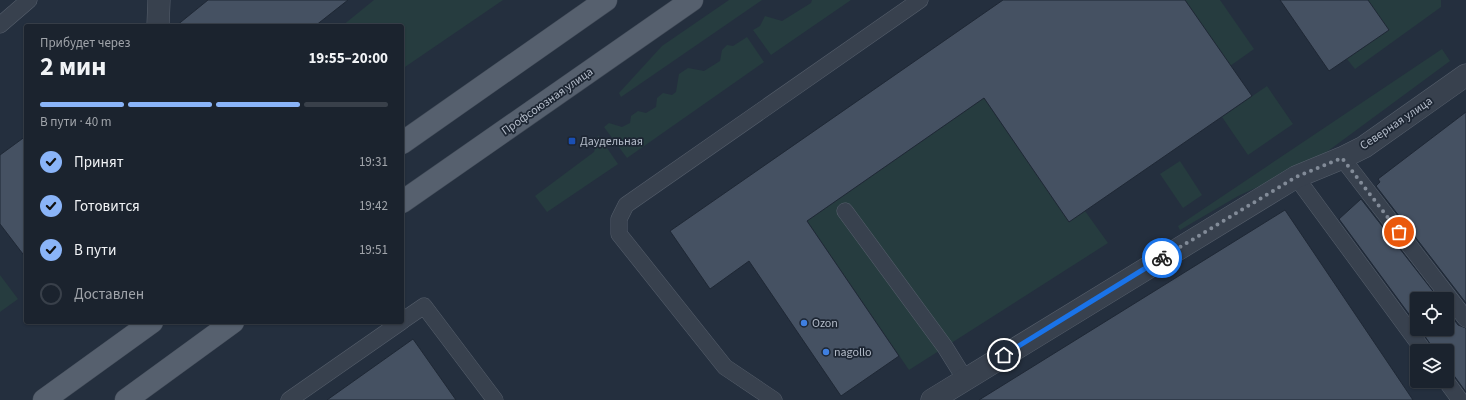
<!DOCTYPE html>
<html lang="ru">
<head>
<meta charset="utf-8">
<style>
  :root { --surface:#1b232e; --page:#242b36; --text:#f1f3f6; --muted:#a0a4aa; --line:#39404a; --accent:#8ab4f8 }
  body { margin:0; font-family:"Source Sans 3",sans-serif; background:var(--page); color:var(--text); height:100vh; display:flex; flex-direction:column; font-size:15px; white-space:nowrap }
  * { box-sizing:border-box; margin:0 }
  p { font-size:13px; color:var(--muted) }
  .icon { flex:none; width:22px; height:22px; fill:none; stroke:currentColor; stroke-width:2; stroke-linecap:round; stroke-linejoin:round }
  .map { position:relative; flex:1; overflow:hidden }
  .panel { position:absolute; left:24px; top:24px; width:380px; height:300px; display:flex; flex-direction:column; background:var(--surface); border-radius:4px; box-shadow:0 1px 3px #0004,0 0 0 1px var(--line) }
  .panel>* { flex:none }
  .tools { position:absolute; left:1410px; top:292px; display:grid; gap:8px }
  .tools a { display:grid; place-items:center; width:44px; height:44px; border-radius:4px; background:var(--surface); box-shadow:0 1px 3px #0004,0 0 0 1px var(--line); font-size:20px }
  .pin { position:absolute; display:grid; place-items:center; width:34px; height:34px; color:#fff; margin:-17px; border:2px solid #fff; border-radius:50%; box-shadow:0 1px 4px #0007 }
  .courier { position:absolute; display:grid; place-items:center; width:40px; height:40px; margin:-20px; border:3px solid #1a73e8; border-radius:50%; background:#fff; color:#222; box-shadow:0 1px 5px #0007 }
  .summary em { font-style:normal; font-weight:700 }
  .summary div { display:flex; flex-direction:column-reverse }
  .summary { display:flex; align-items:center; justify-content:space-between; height:68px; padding:0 16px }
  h1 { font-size:26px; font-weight:700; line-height:30px }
  .bar { display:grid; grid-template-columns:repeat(4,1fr); gap:6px 4px; align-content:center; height:48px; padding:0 16px }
  .bar i { height:5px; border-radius:3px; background:var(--line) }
  .bar .active { background:var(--accent) }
  .bar p { grid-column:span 4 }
  ol { padding:0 16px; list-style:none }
  li { display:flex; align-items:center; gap:12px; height:44px }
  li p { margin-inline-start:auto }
  li .icon { padding:4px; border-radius:50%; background:var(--accent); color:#111; stroke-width:4 }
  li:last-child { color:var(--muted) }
  li i { width:22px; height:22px; border:2px solid var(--line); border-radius:50% }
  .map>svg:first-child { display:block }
  .green { fill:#263c3f }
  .building { fill:#455162; stroke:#1f2835 }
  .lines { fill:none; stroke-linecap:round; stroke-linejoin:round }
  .service-casing { stroke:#565f6c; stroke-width:17 }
  .minor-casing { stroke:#565f6c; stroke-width:23 }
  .primary-casing { stroke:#414a57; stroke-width:23 }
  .service { stroke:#38414e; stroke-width:16 }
  .minor { stroke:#38414e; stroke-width:22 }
  .primary { stroke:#56606e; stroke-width:22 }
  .done { stroke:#828b98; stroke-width:4; stroke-dasharray:0 7.2 }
  .route { stroke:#1a73e8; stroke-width:5 }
  .transit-dot { fill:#1a4fb4; stroke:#1d2633; stroke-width:1.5 }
  .shop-dot { fill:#3f7fe0; stroke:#1d2633; stroke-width:1.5 }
  .labels { text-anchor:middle; stroke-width:3.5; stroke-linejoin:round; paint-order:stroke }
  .street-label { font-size:12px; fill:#b4bcc9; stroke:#1d2633 }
  .poi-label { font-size:12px; fill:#b4bcc9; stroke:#1d2633; text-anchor:start }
</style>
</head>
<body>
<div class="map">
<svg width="1466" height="400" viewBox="0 0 1466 400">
  <rect width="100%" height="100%" fill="#242f3e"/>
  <g class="green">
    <polygon points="374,0 503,0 402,69 402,26 342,26"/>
    <polygon points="729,0 762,0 621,97 619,93 662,46"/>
    <polygon points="812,0 851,0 771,55 753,30 760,26 765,16 782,21 811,3"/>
    <polygon points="1185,0 1220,0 1254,49 1230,66"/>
    <polygon points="1368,0 1441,0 1441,7 1355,69 1347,59 1388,30"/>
    <polygon points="747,37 764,62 627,158 604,127 609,123 622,127 630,123 631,116 638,111 646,113 656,107 657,98 663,93 672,95 676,92 679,74 688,68 704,71 720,61 722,50 727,45 733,46"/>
    <polygon points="1442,49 1450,61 1313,162 1238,196 1180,230 1178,226"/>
    <polygon points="1267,86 1293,124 1248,155 1222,117"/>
    <polygon points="984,98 1069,221 1085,211 1108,243 909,370 807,221"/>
    <polygon points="598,135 618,164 547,212 535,196 594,152"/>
    <polygon points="1180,161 1202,195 1183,208 1160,174"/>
    <polygon points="0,275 18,299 0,312"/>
  </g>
  <g class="building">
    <polygon points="208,0 348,0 315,26 176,26"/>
    <polygon points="1003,0 1185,0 1252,96 1069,222 984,98 807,221 899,356 841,396 749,261 710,289 670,231"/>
    <polygon points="1280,0 1368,0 1389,30 1329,71"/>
    <polygon points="1466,112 1466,303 1376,186 1380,182 1378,179"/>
    <polygon points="26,136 26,258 0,224 0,155"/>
    <polygon points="1361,199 1439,299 1417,299 1417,325 1339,219"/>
    <polygon points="1285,210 1413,400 979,400"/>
    <polygon points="1447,310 1458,325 1466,328 1466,392 1447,366 1447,351 1435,351 1420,329 1447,329"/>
    <polygon points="413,339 456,400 327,400"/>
  </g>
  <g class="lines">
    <g class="service-casing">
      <g id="service">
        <polyline points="0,25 29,0"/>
        <polyline points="1342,158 1466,319"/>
        <polyline points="1296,177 1424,351"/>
        <polyline points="845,211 945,347 965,379"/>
        <polyline points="402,321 424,306 495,400"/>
        <polyline points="1446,381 1460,400"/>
        <polyline points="289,400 401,322"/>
        <polyline points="774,400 725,367 619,234 619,219 626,205 920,0"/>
      </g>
    </g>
    <g class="minor-casing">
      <g id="minor">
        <polyline points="158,26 159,0"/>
        <polyline points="932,400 1296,177 1342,158 1364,147 1466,75"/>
      </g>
    </g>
    <g class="primary-casing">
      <g id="primary">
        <polyline points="402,143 606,0"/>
        <polyline points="402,202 692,0"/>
        <polyline points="44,400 152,322"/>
        <polyline points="126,400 233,322"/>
      </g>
    </g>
    <use href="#service" class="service"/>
    <use href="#minor" class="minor"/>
    <use href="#primary" class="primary"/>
  </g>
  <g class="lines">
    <polyline class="done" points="1162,258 1296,177 1342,158 1399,232"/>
    <polyline class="route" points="1004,355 1162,258"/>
  </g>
  <rect class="transit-dot" x="568" y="137" width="8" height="8" rx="2"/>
  <g class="shop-dot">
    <circle cx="804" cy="323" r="4"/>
    <circle cx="826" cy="352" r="4"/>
  </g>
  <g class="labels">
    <g class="street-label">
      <text transform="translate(547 101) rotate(-35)" y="4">Профсоюзная улица</text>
      <text transform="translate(1396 123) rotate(-34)" y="4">Северная улица</text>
    </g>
    <g class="poi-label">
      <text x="580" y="145">Даудельная</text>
      <text x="812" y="327">Ozon</text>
      <text x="834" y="356">nagollo</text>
    </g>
  </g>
</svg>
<div class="tools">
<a><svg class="icon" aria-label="locate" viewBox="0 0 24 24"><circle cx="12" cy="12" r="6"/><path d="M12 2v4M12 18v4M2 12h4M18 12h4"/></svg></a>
<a><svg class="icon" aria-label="layers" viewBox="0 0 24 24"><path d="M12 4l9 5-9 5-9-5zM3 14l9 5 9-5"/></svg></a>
</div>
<div class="pin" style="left:1399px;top:232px;background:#ea580c"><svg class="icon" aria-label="bag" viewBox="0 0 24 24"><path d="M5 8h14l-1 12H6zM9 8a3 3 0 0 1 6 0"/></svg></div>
<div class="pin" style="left:1004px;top:355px;background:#1f2937"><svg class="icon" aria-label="home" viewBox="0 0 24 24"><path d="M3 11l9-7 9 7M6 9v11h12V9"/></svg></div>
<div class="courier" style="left:1162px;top:258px"><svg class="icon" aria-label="bike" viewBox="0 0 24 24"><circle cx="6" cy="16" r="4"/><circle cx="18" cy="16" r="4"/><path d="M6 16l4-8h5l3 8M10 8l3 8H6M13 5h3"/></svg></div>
<section class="panel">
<div class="summary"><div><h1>2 мин</h1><p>Прибудет через</p></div><em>19:55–20:00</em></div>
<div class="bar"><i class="active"></i><i class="active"></i><i class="active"></i><i></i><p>В пути · 40 m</p></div>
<ol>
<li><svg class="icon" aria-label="check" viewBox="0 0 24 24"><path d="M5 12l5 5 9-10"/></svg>Принят<p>19:31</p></li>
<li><svg class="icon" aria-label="check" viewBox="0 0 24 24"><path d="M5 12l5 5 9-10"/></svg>Готовится<p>19:42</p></li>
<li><svg class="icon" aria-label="check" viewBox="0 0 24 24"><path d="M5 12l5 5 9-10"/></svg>В пути<p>19:51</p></li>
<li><i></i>Доставлен</li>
</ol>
</section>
</div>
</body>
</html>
